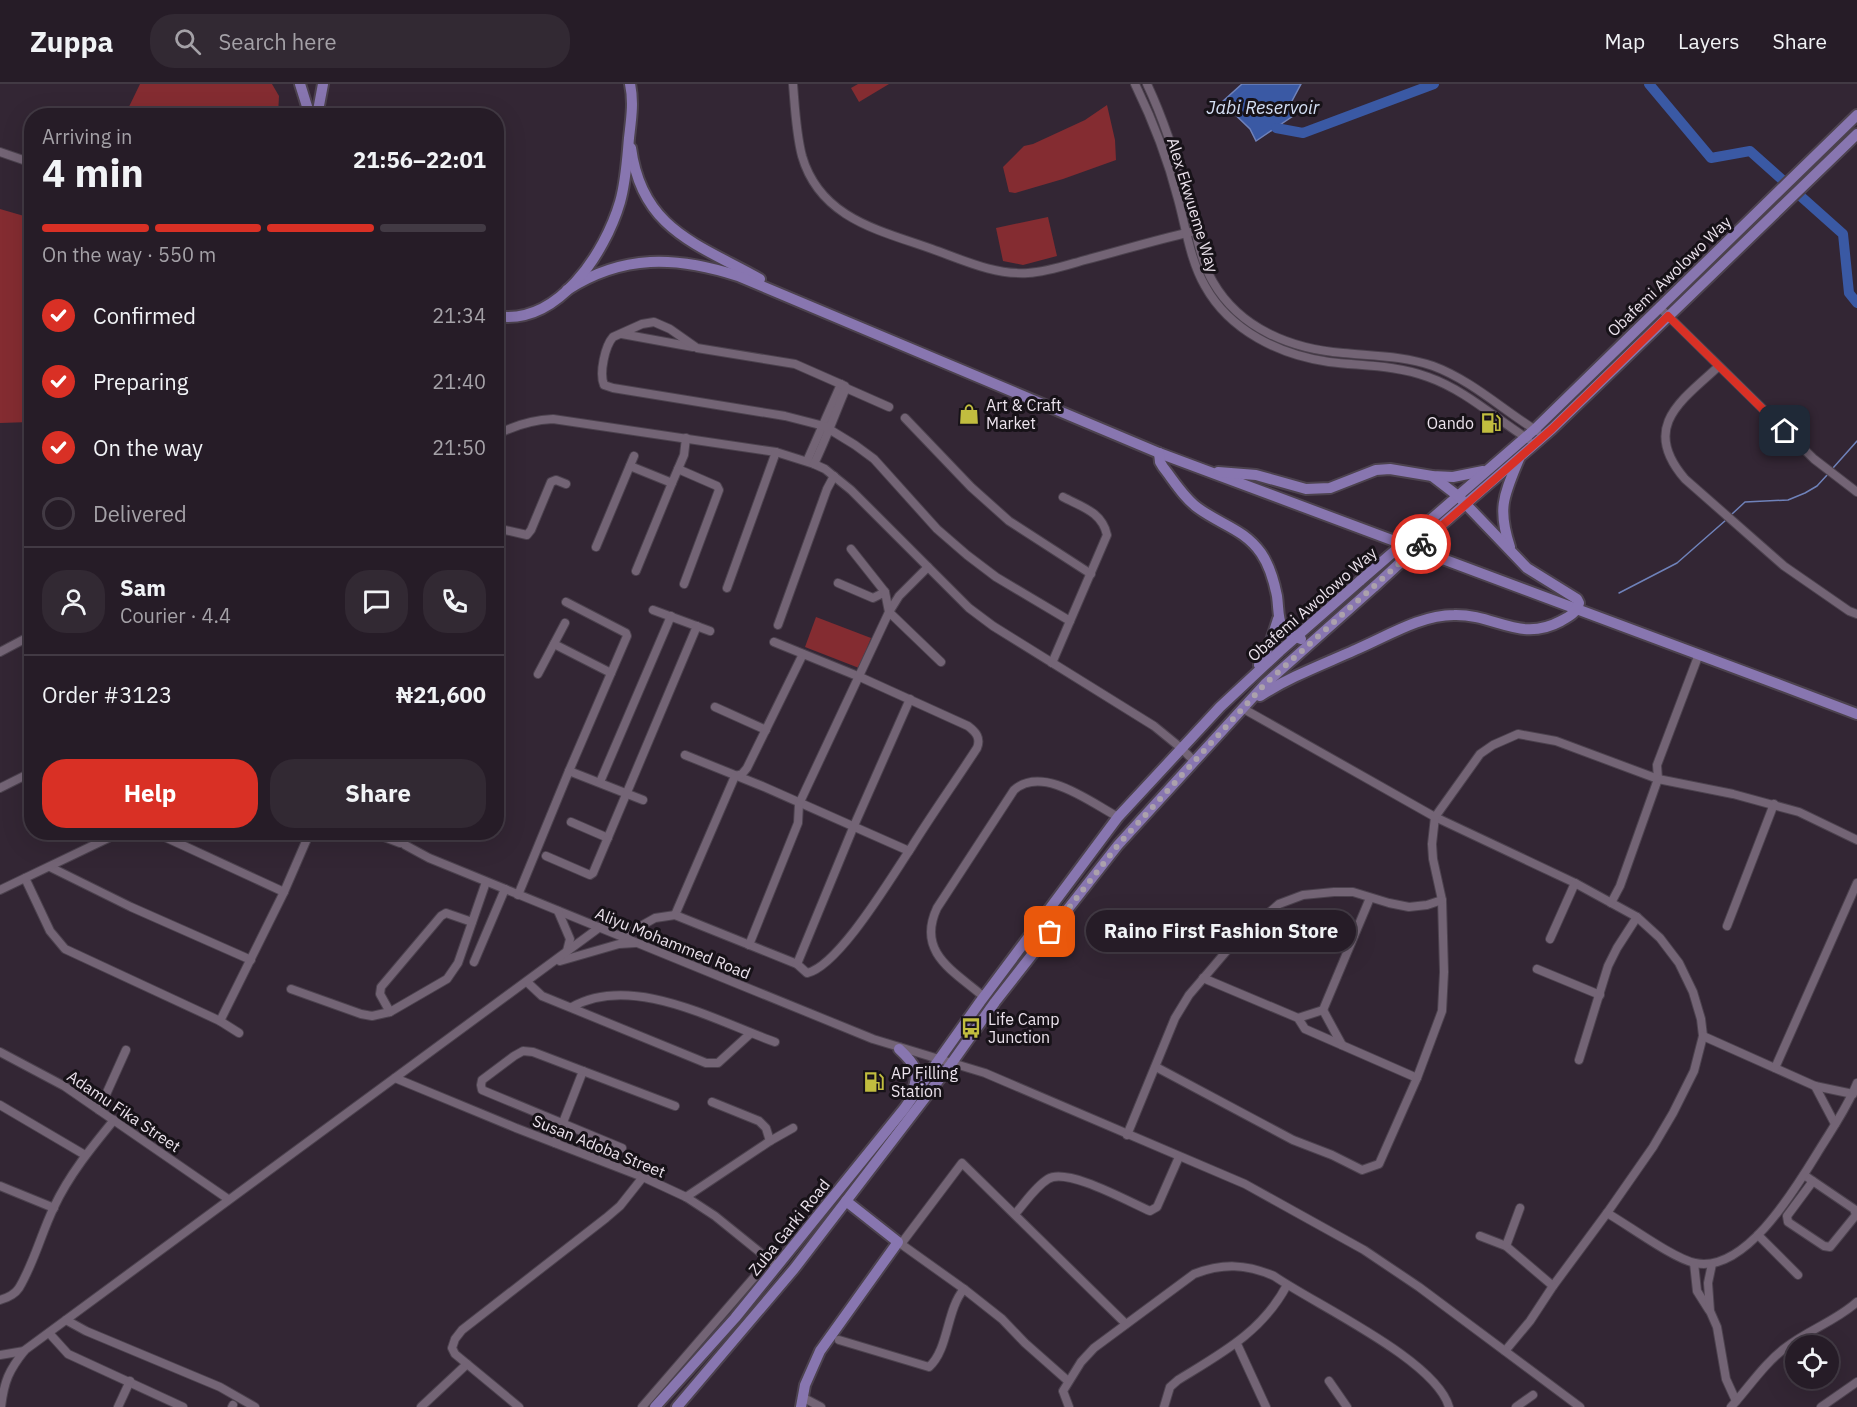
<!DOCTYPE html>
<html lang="en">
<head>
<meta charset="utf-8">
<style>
  :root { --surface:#261c27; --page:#322933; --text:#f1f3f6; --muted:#a4a1a7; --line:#423a44; --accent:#d93025 }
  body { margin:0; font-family:"IBM Plex Sans",sans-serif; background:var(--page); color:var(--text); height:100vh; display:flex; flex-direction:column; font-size:22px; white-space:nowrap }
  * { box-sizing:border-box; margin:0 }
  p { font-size:20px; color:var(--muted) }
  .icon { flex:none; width:33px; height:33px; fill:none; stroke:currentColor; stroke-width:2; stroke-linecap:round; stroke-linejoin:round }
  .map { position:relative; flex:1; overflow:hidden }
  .side { position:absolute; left:24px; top:24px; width:480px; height:732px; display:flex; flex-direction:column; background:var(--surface); border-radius:24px; box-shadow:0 6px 24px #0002,0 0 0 2px var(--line) }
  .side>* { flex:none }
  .controls { position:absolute; left:1785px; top:1251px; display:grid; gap:12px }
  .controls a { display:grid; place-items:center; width:54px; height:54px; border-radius:50%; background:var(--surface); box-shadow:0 6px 24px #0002,0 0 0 2px var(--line); font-size:30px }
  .pin { position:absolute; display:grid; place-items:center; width:51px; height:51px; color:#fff; margin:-26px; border-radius:12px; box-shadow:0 3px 9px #0006 }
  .courier { position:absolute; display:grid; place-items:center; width:60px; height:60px; margin:-30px; border:4px solid #d93025; border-radius:50%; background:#fff; color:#222; box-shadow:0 2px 8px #0007 }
  .bubble { position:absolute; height:42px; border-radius:21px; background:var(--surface); box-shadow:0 6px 24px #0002,0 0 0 2px var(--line); font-size:20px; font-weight:700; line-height:42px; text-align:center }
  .headline em { font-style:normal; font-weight:700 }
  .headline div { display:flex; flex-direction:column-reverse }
  .headline { display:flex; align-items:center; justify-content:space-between; height:102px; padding:0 18px }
  h1 { font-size:39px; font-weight:700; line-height:45px }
  .bar { display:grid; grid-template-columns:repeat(4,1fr); gap:9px 6px; align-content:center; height:72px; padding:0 18px }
  .bar i { height:8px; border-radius:4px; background:var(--line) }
  .bar .active { background:var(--accent) }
  .bar p { grid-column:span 4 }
  .line { display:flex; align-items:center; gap:15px; padding:0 18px; border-top:2px solid var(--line) }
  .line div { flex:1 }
  .round { display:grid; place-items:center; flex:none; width:63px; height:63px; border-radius:24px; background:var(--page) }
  ol { padding:0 18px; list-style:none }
  li { display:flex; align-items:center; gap:18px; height:66px }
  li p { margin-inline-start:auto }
  li .icon { padding:6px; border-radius:50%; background:var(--accent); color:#fff; stroke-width:4 }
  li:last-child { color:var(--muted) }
  li i { width:33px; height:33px; border:3px solid var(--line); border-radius:50% }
  .cta { display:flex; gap:12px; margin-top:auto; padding:12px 18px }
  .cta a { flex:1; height:69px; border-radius:24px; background:var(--accent); color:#fff; font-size:24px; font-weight:700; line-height:69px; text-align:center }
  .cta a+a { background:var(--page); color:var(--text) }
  header { display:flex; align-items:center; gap:36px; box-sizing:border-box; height:84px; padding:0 30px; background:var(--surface); border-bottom:2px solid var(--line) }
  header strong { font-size:28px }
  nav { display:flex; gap:33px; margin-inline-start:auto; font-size:21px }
  .search { width:420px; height:54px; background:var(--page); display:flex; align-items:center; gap:15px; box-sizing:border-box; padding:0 21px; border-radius:24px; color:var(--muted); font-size:22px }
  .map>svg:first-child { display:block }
  .green { fill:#842c31 }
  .water { fill:#3a59a4; stroke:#6f82ba; stroke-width:1.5 }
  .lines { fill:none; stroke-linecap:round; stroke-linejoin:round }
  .stream { stroke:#6f82ba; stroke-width:1.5 }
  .river { stroke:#3a59a4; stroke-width:10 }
  .minor-casing { stroke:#4c424e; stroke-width:10 }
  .major-casing { stroke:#4c424e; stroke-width:14 }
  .minor { stroke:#736475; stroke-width:8 }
  .major { stroke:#8876b0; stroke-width:10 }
  .major-bridge-casing { stroke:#4c424e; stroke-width:14; stroke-linecap:butt }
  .major-bridge { stroke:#8876b0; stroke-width:10 }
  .done { stroke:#aba1ac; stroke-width:6; stroke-dasharray:0 10.8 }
  .route { stroke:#d93025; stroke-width:8 }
  .labels { text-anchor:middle; stroke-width:6; stroke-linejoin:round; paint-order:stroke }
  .street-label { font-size:16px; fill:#ece3ed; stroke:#171218 }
  .poi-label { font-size:16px; fill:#ece3ed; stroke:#171218; text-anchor:start }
  .water-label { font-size:18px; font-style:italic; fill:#d5e0f5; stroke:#171218 }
</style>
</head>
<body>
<header>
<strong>Zuppa</strong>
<div class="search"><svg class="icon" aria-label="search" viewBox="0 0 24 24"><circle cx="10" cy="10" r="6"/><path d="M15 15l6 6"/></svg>Search here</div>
<nav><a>Map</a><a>Layers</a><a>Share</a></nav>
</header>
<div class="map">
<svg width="1857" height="1323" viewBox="0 0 1857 1323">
  <rect width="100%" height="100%" fill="#332634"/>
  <g class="green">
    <polygon points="140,0 272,0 279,12 278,31 125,31"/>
    <polygon points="858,0 889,0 859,18 851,4"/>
    <polygon points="1107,21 1115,56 1116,76 1063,95 1015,109 1009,108 1003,83 1024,62 1033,60 1085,36"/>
    <polygon points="0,125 31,134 31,338 0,339"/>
    <polygon points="1048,133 1057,172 1023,181 1003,177 996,144"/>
    <polygon points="816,533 871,554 859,584 805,563"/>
  </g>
  <polygon class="water" points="1242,0 1301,0 1292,17 1296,30 1256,57 1250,45 1222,18"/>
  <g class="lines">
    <g class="stream">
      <polyline points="1833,384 1857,357"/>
      <polyline points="1732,430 1745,418 1788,416 1805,409 1817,402 1828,390"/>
      <polyline points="1619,509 1677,479 1726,436"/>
    </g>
    <g class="river">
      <polyline points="1649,0 1711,74 1750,67 1843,150 1849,209 1857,219"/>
      <polyline points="1276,44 1303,49 1434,0"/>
    </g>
    <g class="minor-casing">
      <g id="minor">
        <path d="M793 0C795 24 796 49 802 72 820 134 878 146 932 165 963 176 994 191 1028 189 1047 188 1067 181 1085 176 1120 167 1155 156 1191 148"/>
        <path d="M1135 0C1153 37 1168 76 1178 115 1186 144 1190 176 1205 202 1230 247 1280 271 1329 278 1362 282 1396 281 1428 293 1465 306 1495 334 1528 355"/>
        <path d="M1147 0C1165 38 1178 80 1189 120 1196 147 1199 174 1213 198 1240 245 1292 265 1343 269 1374 272 1404 272 1433 282 1471 296 1503 326 1537 347"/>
        <polyline points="0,68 32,79"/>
        <polyline points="1659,223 1814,375 1857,408"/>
        <polyline points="622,250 693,263"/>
        <path d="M1718 283C1679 318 1641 344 1685 395L1784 482 1849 527 1857 530"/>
        <polyline points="846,304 889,323"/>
        <polyline points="905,334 971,403 1009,437 1091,490"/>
        <path d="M496 351C515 341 532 336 553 335L776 368 814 380 825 385 851 406 969 524 993 542 1154 642 1181 664 1194 677"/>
        <polyline points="807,377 841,300"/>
        <path d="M814 380C826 355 835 330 846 304L845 302 795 280 697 264 670 245 654 238 642 240 613 253C605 262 599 289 604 301L613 304 785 332 824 342 855 361 874 375 937 445 967 471 996 493 1070 537"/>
        <polyline points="630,382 672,399 636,487"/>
        <polyline points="678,385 717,402 719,406 684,500"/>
        <polyline points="672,399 684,371 686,354"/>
        <polyline points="496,444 527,451 531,446 551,398 556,396 566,400"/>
        <polyline points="596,463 634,372"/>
        <polyline points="928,483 899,512 889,528 941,578"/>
        <polyline points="838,499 873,514 885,508"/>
        <polyline points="727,504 776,368"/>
        <polyline points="653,526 710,547"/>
        <polyline points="778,541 827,405 834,392"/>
        <polyline points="554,560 611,589"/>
        <polyline points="0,568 32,551"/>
        <path d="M1052 579 1107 451C1102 428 1082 423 1063 413"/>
        <polyline points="538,590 565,539"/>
        <polyline points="715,623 766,646"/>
        <polyline points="1242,624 1435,733 1575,799 1637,833 1660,854 1679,879 1693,908 1701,935 1703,952 1694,987 1673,1029 1653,1063 1607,1129 1553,1202 1530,1237 1505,1267"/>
        <polyline points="685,671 762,702 909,767"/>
        <polyline points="569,687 643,716"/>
        <polyline points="600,698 671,532"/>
        <polyline points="0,704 32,688"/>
        <polyline points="571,738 608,754"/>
        <polyline points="154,748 284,808"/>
        <polyline points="248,748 249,749"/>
        <polyline points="371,748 400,759"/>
        <polyline points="392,748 405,761 429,774 873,955 985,989 1245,1100 1364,1166 1419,1203 1580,1323"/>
        <polyline points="546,772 590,791 593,789 697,542"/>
        <polyline points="50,783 131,823 251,876"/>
        <polyline points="25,794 50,847 65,865 220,937"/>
        <polyline points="0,806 121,748"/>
        <polyline points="518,811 569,687 627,552 626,549 566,518"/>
        <polyline points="1611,819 1620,802 1658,695 1657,681 1699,570"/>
        <polyline points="558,827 570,855 567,867"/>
        <polyline points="675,831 735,692 742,690 747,684 803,570"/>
        <polyline points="1727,842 1774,720"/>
        <path d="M623 852 655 834 675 831 797 880 807 889C839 882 892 792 911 764 932 730 955 698 977 664 981 654 976 648 968 642L860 593 774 558"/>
        <polyline points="1550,855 1575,799"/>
        <polyline points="749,861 798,739 799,720 889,528 885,508 851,465"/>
        <polyline points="560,877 619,860 635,859"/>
        <polyline points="474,878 505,805"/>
        <polyline points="797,880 853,744 910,615"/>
        <polyline points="1537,885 1600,911"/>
        <polyline points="1203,894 1298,934 1305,945 1417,994"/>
        <polyline points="527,898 542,912 706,979 718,979 751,949"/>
        <polyline points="291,905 361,930 372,932 390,928 447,895 458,879 486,798"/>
        <path d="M984 913C954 887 916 869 937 824L1014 706C1043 681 1090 718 1118 733"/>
        <path d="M572 923C632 889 716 937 775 958"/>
        <polyline points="1323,926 1342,961"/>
        <polyline points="390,928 380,910 381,903 441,832 446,829 472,838"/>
        <polyline points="1298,934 1323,926 1370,814"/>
        <polyline points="239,949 220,937 284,808 310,748"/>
        <polyline points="1703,952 1815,1002 1853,1010"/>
        <polyline points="0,968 64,1002 228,1115"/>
        <polyline points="1579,976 1608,882 1617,864 1637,833"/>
        <polyline points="1156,983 1293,1056 1332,1071 1362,1086 1379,1080 1417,994 1442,927 1444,888 1442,816 1433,775 1432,760 1435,733 1480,670 1493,661 1518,650 1556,657 1658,695 1733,710 1799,728 1857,756"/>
        <polyline points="1775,984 1857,799"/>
        <polyline points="395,994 516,1044 643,1093 686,1113 715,1132 777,1182"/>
        <polyline points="1815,1002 1835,1040"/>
        <polyline points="712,1018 759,1037 766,1044 770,1057"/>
        <polyline points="0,1021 85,1071"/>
        <polyline points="99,1026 126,966"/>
        <polyline points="1127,1051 1175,934 1189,911 1230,863 1279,820 1303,811 1334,808 1353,808 1389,819 1409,823 1427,821 1442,816"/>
        <polyline points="555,1059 583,987"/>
        <polyline points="622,1064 482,1006 481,1001 482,996 514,972 523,967 533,968 675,1022"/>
        <polyline points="1804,1091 1854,1125 1856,1131 1830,1163 1824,1162 1788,1138 1787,1132 1813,1097"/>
        <polyline points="0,1102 54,1124"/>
        <polyline points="686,1113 770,1057 793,1044"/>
        <path d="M1607 1129C1628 1141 1674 1175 1695 1179 1747 1190 1798 1100 1821 1063 1834 1042 1848 1022 1857 999"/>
        <path d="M1015 1130C1025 1119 1035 1103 1048 1095 1067 1083 1129 1118 1150 1127L1157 1123 1179 1073"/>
        <polyline points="1758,1151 1798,1191"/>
        <polyline points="1480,1152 1506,1162 1553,1202"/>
        <polyline points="898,1158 901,1160 962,1079 1126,1240"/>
        <polyline points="901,1160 964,1205 1002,1235 1025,1259 1068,1297"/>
        <polyline points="1506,1162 1520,1124"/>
        <polyline points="1694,1179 1697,1207 1709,1226"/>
        <polyline points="1712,1180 1708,1199 1710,1227 1717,1243 1726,1295 1736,1317"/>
        <path d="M0 1216C7 1214 15 1210 19 1204 34 1179 41 1150 54 1123 69 1091 91 1064 114 1036"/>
        <polyline points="66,1236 86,1247 220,1303 255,1323"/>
        <polyline points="49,1249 68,1270 183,1323"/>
        <path d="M839 1256 929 1283C949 1265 946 1226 964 1205"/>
        <polyline points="1237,1260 1266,1323"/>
        <polyline points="0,1271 24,1267"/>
        <polyline points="1329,1297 1347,1323"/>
        <polyline points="802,1313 821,1323"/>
        <path d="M1 1323C4 1297 9 1286 25 1266L600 843"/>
        <polyline points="118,1323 130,1297"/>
        <polyline points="232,1323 233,1321"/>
        <polyline points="421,1323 467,1280"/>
        <polyline points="519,1323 455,1270 452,1264 455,1255 462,1246 606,1134 620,1122 643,1093"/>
        <polyline points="642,1323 769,1176"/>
        <path d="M1069 1323 1063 1307 1081 1278 1094 1264 1194 1190C1223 1179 1246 1180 1274 1192 1316 1221 1436 1276 1449 1323"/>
        <path d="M1164 1323 1170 1303 1178 1296C1222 1269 1262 1248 1287 1201"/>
        <polyline points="1516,1323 1533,1311"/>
        <path d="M1731 1323C1749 1303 1764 1280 1785 1264 1808 1246 1836 1237 1857 1218"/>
        <polyline points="1821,1323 1857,1298"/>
      </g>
    </g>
    <g class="major-casing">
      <g id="major">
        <polyline points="300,0 310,32"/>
        <polyline points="317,32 323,0"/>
        <path d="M631 64C642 146 698 160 760 195"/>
        <path d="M567 206C623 170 676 172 738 192L1159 369C1392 457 1625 542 1857 630"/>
        <path d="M496 232C558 242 605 169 620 118 626 97 627 76 629 54 631 36 634 18 630 0"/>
        <path d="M1159 369 1160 378 1163 383C1174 397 1184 414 1198 424 1221 441 1244 445 1261 469 1270 482 1274 497 1277 512 1280 534 1275 547 1301 555"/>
        <polyline points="1218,388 1256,391 1306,405 1330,404 1376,386 1390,385 1432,392 1453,393 1483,387"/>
        <polyline points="1439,443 1552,345 1857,50"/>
        <polyline points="1421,444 1534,346 1857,31"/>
        <path d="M1510 463C1497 424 1504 411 1519 375"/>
        <polyline points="1259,581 1270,560 1278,535"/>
        <path d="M1260 612C1289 593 1324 580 1355 566 1386 553 1420 531 1454 531 1495 530 1520 559 1561 537 1570 532 1576 529 1579 519L1577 515 1527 484 1458 412 1432 392"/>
        <path d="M899 965C914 979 921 987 912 1008"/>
        <polyline points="655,1323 735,1234 904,1025 980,918 1118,733 1220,623 1280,567 1361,496"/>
        <polyline points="677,1323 794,1185 951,980 995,918 1118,761 1265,600 1375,502"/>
        <polyline points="801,1323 805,1301 820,1267 898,1158 846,1117"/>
      </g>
    </g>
    <use href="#minor" class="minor"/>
    <use href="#major" class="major"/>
    <g class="major-bridge-casing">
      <g id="major-bridge">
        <polyline points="1361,496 1421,444"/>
        <polyline points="1375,502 1439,443"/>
      </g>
    </g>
    <use href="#major-bridge" class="major-bridge"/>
  </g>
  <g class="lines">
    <polyline class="done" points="1050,848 1118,761 1265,600 1421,460"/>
    <polyline class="route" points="1421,460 1552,345 1668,232 1785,347"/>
  </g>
  <defs>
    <g id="shop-bare" transform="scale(1.62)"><path d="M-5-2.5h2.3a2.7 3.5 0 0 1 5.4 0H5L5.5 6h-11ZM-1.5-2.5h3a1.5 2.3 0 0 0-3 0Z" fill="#c1bd3f" stroke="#171218" stroke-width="2.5" paint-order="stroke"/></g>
    <g id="fuel-bare" transform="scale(1.62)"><path d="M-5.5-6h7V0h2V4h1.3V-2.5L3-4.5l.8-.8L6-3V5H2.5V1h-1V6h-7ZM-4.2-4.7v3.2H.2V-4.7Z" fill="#c1bd3f" stroke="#171218" stroke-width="2.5" paint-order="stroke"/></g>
    <g id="bus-bare" transform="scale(1.62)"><path d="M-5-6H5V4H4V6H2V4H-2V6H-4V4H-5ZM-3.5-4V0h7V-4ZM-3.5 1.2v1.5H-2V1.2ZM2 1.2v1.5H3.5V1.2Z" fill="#c1bd3f" stroke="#171218" stroke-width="2.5" paint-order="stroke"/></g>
  </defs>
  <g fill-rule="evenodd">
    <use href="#shop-bare" x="969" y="330"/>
    <use href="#fuel-bare" x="1491" y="339"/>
    <use href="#bus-bare" x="971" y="944"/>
    <use href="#fuel-bare" x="874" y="998"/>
  </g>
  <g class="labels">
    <g class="street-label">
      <text transform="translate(1193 121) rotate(73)" y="6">Alex Ekwueme Way</text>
      <text transform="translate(1669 192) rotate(-44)" y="6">Obafemi Awolowo Way</text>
      <text transform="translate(1312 520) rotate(-41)" y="6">Obafemi Awolowo Way</text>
      <text transform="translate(673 859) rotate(22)" y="6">Aliyu Mohammed Road</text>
      <text transform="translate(124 1027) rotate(34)" y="6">Adamu Fika Street</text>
      <text transform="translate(599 1062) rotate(22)" y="6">Susan Adoba Street</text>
      <text transform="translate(789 1143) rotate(-51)" y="6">Zuba Garki Road</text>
    </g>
    <g class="poi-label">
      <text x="986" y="327">Art &amp; Craft<tspan x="986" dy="18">Market</tspan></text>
      <text x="1474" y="345" text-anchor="end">Oando</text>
      <text x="988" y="941">Life Camp<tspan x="988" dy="18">Junction</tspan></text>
      <text x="891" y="995">AP Filling<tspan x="891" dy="18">Station</tspan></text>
    </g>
    <g class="water-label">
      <text x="1263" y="30">Jabi Reservoir</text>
    </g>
  </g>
</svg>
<div class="controls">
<a><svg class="icon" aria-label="locate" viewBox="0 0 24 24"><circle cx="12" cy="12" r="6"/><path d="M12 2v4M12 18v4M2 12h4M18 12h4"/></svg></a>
</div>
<div class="pin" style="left:1050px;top:848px;background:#ea580c"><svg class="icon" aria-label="bag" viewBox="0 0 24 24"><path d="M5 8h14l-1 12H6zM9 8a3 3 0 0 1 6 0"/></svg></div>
<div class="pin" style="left:1785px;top:347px;background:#1f2937"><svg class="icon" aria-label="home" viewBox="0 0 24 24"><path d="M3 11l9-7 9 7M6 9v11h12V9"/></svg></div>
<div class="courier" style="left:1421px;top:460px"><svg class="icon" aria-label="bike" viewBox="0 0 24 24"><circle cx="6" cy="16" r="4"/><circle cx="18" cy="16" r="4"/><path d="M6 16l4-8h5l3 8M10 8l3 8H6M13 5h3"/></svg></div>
<div class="bubble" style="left:1086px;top:826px;width:270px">Raino First Fashion Store</div>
<section class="side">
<div class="headline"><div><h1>4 min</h1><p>Arriving in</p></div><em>21:56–22:01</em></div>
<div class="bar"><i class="active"></i><i class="active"></i><i class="active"></i><i></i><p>On the way · 550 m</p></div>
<ol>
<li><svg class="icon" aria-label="check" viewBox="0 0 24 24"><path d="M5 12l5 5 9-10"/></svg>Confirmed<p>21:34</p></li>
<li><svg class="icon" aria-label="check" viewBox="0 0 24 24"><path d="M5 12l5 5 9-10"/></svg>Preparing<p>21:40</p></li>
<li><svg class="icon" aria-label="check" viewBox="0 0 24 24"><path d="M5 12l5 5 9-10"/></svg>On the way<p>21:50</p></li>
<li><i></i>Delivered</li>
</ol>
<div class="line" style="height:108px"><a class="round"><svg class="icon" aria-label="person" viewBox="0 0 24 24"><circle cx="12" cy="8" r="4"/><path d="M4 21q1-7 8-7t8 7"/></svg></a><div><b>Sam</b><p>Courier · 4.4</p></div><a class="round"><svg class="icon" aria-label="chat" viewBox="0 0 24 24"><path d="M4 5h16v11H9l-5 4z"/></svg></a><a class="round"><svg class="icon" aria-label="phone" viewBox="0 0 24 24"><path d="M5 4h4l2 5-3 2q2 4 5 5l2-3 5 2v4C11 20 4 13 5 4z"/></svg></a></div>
<div class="line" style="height:78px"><div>Order #3123</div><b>₦21,600</b></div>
<div class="cta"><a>Help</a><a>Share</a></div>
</section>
</div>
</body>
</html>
